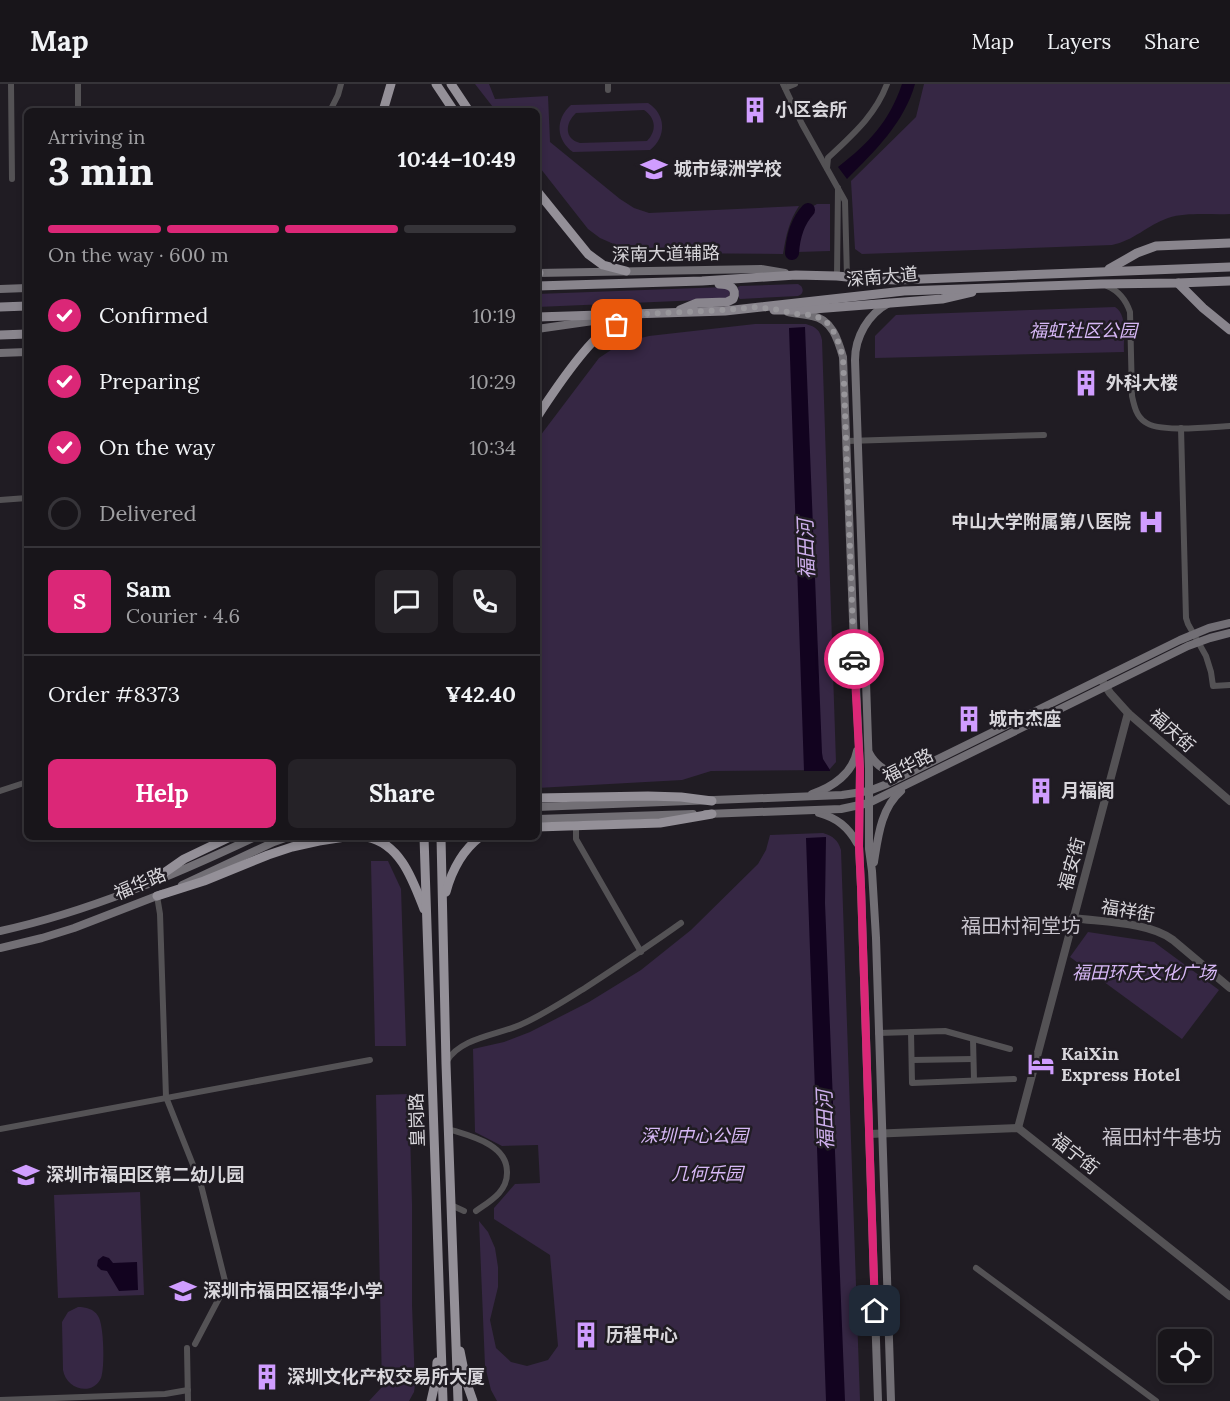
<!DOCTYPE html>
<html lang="en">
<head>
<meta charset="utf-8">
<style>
  :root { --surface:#18151a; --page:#252227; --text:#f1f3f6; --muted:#9f9fa2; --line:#363439; --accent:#db2777 }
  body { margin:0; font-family:Lora,"Noto Sans SC",serif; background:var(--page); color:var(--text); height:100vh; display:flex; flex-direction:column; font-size:22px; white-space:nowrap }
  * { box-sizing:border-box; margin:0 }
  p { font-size:20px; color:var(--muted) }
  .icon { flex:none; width:33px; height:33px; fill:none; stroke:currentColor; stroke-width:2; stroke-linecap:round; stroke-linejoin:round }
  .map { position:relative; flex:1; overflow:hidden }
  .details { position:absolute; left:24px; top:24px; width:516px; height:732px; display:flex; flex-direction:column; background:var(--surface); border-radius:9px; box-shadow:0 3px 9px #0003,0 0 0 2px var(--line) }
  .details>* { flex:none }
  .tools { position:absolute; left:1158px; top:1245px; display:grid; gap:12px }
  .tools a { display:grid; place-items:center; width:54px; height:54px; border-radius:9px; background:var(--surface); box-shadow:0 3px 9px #0003,0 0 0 2px var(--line); font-size:30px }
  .pin { position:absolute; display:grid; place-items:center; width:51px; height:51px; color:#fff; margin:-26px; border-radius:12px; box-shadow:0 3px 9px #0006 }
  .courier { position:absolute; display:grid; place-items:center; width:60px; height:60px; margin:-30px; border:4px solid #db2777; border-radius:50%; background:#fff; color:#222; box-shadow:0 2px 8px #0007 }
  .headline em { font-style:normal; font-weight:700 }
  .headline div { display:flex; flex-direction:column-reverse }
  .headline { display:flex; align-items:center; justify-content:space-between; height:102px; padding:0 24px }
  h1 { font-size:39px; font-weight:700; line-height:45px }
  .bar { display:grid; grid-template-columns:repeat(4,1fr); gap:9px 6px; align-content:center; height:72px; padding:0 24px }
  .bar i { height:8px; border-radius:4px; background:var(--line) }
  .bar .active { background:var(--accent) }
  .bar p { grid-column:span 4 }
  .line { display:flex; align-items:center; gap:15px; padding:0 24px; border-top:2px solid var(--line) }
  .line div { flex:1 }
  .round { display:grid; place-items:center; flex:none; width:63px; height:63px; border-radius:9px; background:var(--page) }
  ol { padding:0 24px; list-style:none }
  li { display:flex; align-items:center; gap:18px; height:66px }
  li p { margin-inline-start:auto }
  li .icon { padding:6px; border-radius:50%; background:var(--accent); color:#fff; stroke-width:4 }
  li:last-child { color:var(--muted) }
  li i { width:33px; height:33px; border:3px solid var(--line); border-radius:50% }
  .button { display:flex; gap:12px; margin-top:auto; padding:12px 24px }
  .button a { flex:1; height:69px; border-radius:9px; background:var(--accent); color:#fff; font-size:24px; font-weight:700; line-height:69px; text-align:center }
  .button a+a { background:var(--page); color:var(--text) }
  header { display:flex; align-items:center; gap:36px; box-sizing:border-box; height:84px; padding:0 30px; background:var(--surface); border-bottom:2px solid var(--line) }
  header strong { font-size:28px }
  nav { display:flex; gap:33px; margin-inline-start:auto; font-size:21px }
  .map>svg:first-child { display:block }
  .green { fill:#362744; fill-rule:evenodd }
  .water { fill:#12031f }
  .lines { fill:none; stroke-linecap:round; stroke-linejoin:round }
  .river { stroke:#12031f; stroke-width:14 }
  .minor { stroke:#545255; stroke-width:6 }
  .tertiary { stroke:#545255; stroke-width:8 }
  .secondary { stroke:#726f75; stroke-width:8 }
  .primary { stroke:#89858d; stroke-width:9 }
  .trunk { stroke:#949098; stroke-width:9 }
  .done { stroke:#98969b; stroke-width:6; stroke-dasharray:0 10.8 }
  .route { stroke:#db2777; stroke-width:8 }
  .labels { text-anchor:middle; stroke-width:5; stroke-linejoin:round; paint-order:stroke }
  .poi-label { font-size:18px; font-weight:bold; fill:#d9d7dc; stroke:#201c23; text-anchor:start }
  .street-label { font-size:18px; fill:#d9d7dc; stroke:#201c23 }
  .park-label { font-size:18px; font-style:italic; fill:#d7b8f6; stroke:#201c23 }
  .water-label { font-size:20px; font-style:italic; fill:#ceafec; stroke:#201c23 }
  .neighbourhood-label { font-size:20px; fill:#c9c5ce; stroke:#201c23 }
</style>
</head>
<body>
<header>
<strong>Map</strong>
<nav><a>Map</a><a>Layers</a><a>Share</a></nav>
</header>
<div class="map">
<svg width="1230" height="1317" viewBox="0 0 1230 1317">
  <rect width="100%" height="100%" fill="#201c23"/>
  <g class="green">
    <path d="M475 0H489L495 15 548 12 550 58 620 115 634 124 649 129 799 122C789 137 786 152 783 170L652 169 634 166 616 161 600 154 588 145 537 80V27H496Z"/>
    <path d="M924 0H1230V130C1210 131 1187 128 1168 134 1148 141 1133 157 1112 161L862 170 855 165 851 97 916 33Z"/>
    <path d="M648 19C666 30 667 53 650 66L573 68C556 56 555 35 571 21ZM644 26C656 34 657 47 647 57L580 59C564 55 565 39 576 29Z"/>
    <path d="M817 120H830V167L797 168C798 154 802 127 817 120Z"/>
    <path d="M798 200 801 202C804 206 803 210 798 212L740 215 739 214 738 203 740 202Z"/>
    <polygon points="725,203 730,207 729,213 725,215 537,223 537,210"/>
    <path d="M1115 223C1128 231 1123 254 1124 268L875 274V252L896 231Z"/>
    <path d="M755 240H806C816 243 820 246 822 256L836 678 829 686 711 687 682 696 537 704V356L599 274 614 264 633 256 649 252Z"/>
    <path d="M823 749C833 752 838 756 841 766L860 1317H497L491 1306 485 1282 479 1137 488 1148 495 1164 498 1183V1203L490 1236 496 1264 511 1278 527 1282 548 1276 558 1262 550 1171 494 1135V1124L515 1100 540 1099 538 1061 502 1062 475 1048 473 965 504 958 530 948 589 918 641 886 691 846 758 780 766 766 770 751Z"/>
    <polygon points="371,777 388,777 401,805 406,962 375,962"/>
    <polygon points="1088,848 1154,858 1219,906 1182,955 1070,873"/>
    <polygon points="409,1010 412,1120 412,1221 415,1301 414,1308 409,1317 369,1317 382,1303 376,1011"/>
    <polygon points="140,1108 144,1211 58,1214 54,1111"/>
    <path d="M78 1223C86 1223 94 1225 98 1232 104 1240 105 1285 101 1294 92 1313 66 1305 63 1286L62 1238 68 1228Z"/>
  </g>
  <g class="water">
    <path d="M902 0H915C904 39 875 67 847 95L838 83C869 59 889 38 902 0Z"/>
    <polygon points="805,243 822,669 823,675 830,686 830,687 804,687 789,244"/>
    <polygon points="826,753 825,819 845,1317 826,1317 806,754"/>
    <polygon points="103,1172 109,1174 113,1179 137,1178 138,1206 119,1207 107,1187 101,1186 97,1182 98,1176"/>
  </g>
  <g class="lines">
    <path class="river" d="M792 169C793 153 797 138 808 126"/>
    <g class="minor">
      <polyline points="11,0 12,95"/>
      <polyline points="78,0 78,27"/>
      <polyline points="608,0 608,6"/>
      <polyline points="783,0 802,40 845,117 847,193"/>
      <polyline points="785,4 795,0"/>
      <polyline points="330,27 338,11 341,0"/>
      <path d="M827 84 828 74C852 51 875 32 887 0"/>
      <polyline points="837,192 838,104"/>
      <path d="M1107 202C1119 207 1126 216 1130 228L1132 312C1134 321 1136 332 1145 338 1159 349 1211 343 1230 342"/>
      <polyline points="1181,344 1186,534 1188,540 1206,572 1211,588 1213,602 1230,601"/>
      <polyline points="847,357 1044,351"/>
      <polyline points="0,416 27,414"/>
      <polyline points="0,707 27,698"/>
      <polyline points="576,742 576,755 641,868"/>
      <polyline points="157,812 160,830 166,1013 201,1101 226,1201 195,1260"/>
      <polyline points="911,948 912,999 1014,995"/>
      <polyline points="878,949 945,947 1010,965"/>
      <polyline points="973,955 974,996"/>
      <polyline points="912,976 973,975"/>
      <path d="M447 977C460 954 497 951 520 941 543 931 564 917 585 904 617 883 649 862 681 839"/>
      <polyline points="0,1045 370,976"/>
      <path d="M448 1045C470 1052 508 1060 507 1089 507 1108 490 1117 476 1127"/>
      <polyline points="451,1121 464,1127"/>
      <polyline points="976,1184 1156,1317"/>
      <polyline points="187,1264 188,1317"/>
      <polyline points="0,1316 165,1310 188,1306"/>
    </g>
    <g class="tertiary">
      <polyline points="1101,595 1110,609 1128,629 1230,717"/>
      <path d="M1073 834C1102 838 1150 838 1173 856L1230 904"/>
      <polyline points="1018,1044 1128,629"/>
      <polyline points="869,1050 1018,1044 1230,1212"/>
    </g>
    <g class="secondary">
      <polyline points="537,189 761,185 785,189"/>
      <polyline points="0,205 27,204"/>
      <path d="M889 219C868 230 855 253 855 276L869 685V765L872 787 876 854 891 1317"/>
      <path d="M788 228C796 230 804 230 812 232 832 235 838 256 843 273L854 561 860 685 859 762 861 803 878 1317"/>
      <polyline points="537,245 614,234"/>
      <polyline points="0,269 27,268"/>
      <path d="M869 669C877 684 889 690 905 690"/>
      <path d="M812 710C833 703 853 689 857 667"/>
      <polyline points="537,723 842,711 869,707 887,700 1180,556 1209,544 1230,539"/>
      <path d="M819 729C837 734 848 743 857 759"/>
      <polyline points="706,730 841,725 869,719 1188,562 1210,554 1230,549"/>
      <polyline points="537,735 693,730"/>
      <path d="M874 778C878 753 881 724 901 707"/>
      <polyline points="182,801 274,758 288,753"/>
      <path d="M0 847C88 828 174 791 255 753"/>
      <polyline points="0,864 42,854 74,844 162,810"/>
    </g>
    <g class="primary">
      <polyline points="1109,185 1137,169 1156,162 1230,159"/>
      <polyline points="1178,199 1203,224 1230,246"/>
      <polyline points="537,202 702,197 796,191 837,192 867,195 897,196 1230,183"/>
      <polyline points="0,223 27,222"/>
      <path d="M680 226 697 219 727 218 733 215C738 204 729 200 719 200"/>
      <polyline points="774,226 801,226 942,215 972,208"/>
      <polyline points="537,233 725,227 904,207 1101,200 1178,199 1230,197"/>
      <polyline points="0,251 27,250"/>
    </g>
    <g class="trunk">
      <polyline points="436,0 454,27"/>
      <polyline points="451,0 469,27"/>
      <polyline points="383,27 391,0"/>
      <polyline points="537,107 588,170 603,181 626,187"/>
      <polyline points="537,189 539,189"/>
      <path d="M537 333C552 310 587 257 609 244 619 239 630 235 640 230"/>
      <polyline points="537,714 648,712 681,713 712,717"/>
      <polyline points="537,743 660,739 712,730"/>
      <path d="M367 753C401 760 413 797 424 825"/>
      <polyline points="424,753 443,1317"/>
      <polyline points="441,753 446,980 458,1317"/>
      <polyline points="151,798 184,775 230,753"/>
      <path d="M446 808C452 786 463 766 480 753"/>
      <polyline points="157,812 204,797 268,771 292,763 319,757 345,753"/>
      <polyline points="460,1267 466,1297 473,1317"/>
      <polyline points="431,1317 436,1295 437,1278"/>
    </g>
  </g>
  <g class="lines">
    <polyline class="done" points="617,241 640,230 725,226 757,223 779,226 797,230 811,231 825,236 828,240 836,251 843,273 854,575"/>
    <polyline class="route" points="854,575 860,685 859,762 861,803 875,1227"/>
  </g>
  <defs>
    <g id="building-bare" transform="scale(2.07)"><path d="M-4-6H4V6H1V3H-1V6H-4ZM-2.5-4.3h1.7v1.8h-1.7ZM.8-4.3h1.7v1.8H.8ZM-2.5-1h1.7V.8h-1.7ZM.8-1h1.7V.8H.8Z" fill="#d09dff" stroke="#201c23" stroke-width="2.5" paint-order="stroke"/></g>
    <g id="school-bare" transform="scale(2.07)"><path d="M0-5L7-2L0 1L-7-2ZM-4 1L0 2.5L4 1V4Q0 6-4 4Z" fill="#d09dff" stroke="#201c23" stroke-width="2.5" paint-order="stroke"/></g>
    <g id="hospital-bare" transform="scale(2.07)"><path d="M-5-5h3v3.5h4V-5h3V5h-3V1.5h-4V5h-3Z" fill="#d09dff" stroke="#201c23" stroke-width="2.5" paint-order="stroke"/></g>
    <g id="hotel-bare" transform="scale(2.07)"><path d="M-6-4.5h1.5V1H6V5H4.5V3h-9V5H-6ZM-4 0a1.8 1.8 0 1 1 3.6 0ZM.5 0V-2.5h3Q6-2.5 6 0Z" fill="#d09dff" stroke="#201c23" stroke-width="2.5" paint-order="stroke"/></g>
  </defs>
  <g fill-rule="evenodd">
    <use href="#building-bare" x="755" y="26"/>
    <use href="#school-bare" x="654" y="85"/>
    <use href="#building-bare" x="1086" y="299"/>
    <use href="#hospital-bare" x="1151" y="438"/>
    <use href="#building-bare" x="969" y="635"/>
    <use href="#building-bare" x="1041" y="707"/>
    <use href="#hotel-bare" x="1041" y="980"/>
    <use href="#school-bare" x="26" y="1091"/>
    <use href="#school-bare" x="183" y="1207"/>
    <use href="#building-bare" x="586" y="1251"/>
    <use href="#building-bare" x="267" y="1293"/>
  </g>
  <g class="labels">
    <g class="poi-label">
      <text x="775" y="32">小区会所</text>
      <text x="674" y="91">城市绿洲学校</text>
      <text x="1106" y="305">外科大楼</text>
      <text x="1131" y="444" text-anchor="end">中山大学附属第八医院</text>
      <text x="989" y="641">城市杰座</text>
      <text x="1061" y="713">月福阁</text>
      <text x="1061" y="976">KaiXin<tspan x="1061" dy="21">Express Hotel</tspan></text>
      <text x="46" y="1097">深圳市福田区第二幼儿园</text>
      <text x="203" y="1213">深圳市福田区福华小学</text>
      <text x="606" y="1257">历程中心</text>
      <text x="287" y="1299">深圳文化产权交易所大厦</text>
    </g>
    <g class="street-label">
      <text transform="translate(666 170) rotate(-1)" y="6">深南大道辅路</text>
      <text transform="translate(882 193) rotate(-5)" y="6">深南大道</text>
      <text transform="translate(1172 647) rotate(41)" y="6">福庆街</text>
      <text transform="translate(908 682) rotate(-27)" y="6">福华路</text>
      <text transform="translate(1072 780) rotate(-75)" y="6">福安街</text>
      <text transform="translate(140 800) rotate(-23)" y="6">福华路</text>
      <text transform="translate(1128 827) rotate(10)" y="6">福祥街</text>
      <text transform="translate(417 1036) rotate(-92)" y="6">皇岗路</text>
      <text transform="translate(1075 1070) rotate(38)" y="6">福宁街</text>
    </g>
    <g class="park-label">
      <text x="1083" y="253">福虹社区公园</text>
      <text x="1144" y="895">福田环庆文化广场</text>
      <text x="694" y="1058">深圳中心公园</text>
      <text x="707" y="1096">几何乐园</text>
    </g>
    <g class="water-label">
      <text transform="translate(806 465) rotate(-92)" y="7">福田河</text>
      <text transform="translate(825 1036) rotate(-92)" y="7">福田河</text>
    </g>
    <g class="neighbourhood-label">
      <text x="1021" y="849">福田村祠堂坊</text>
      <text x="1162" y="1060">福田村牛巷坊</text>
    </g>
  </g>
</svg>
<div class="tools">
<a><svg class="icon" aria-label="locate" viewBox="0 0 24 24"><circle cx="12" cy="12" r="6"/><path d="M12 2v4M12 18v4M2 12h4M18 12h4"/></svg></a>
</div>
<div class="pin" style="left:617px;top:241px;background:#ea580c"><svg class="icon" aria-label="bag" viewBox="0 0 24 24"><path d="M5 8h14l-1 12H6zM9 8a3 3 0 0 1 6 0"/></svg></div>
<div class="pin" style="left:875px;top:1227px;background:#1f2937"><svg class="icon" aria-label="home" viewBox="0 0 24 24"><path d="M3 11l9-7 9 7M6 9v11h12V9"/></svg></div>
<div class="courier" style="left:854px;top:575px"><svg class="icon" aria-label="car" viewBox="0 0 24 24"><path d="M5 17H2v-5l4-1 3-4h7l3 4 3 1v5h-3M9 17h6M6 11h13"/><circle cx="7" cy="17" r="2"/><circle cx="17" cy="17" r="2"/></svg></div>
<section class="details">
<div class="headline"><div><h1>3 min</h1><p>Arriving in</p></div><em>10:44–10:49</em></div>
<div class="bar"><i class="active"></i><i class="active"></i><i class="active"></i><i></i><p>On the way · 600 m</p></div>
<ol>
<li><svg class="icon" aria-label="check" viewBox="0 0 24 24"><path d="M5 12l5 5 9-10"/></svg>Confirmed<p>10:19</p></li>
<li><svg class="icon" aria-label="check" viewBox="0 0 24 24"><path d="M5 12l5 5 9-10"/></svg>Preparing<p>10:29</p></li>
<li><svg class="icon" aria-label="check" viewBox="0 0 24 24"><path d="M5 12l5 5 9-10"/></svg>On the way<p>10:34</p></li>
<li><i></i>Delivered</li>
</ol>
<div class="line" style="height:108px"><b class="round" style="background:var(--accent);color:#fff">S</b><div><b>Sam</b><p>Courier · 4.6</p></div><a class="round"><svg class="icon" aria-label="chat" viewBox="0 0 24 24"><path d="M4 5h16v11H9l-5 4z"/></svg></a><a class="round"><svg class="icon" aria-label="phone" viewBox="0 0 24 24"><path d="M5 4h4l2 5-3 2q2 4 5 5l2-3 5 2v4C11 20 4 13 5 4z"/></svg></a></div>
<div class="line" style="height:78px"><div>Order #8373</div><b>¥42.40</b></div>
<div class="button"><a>Help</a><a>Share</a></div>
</section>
</div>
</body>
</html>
